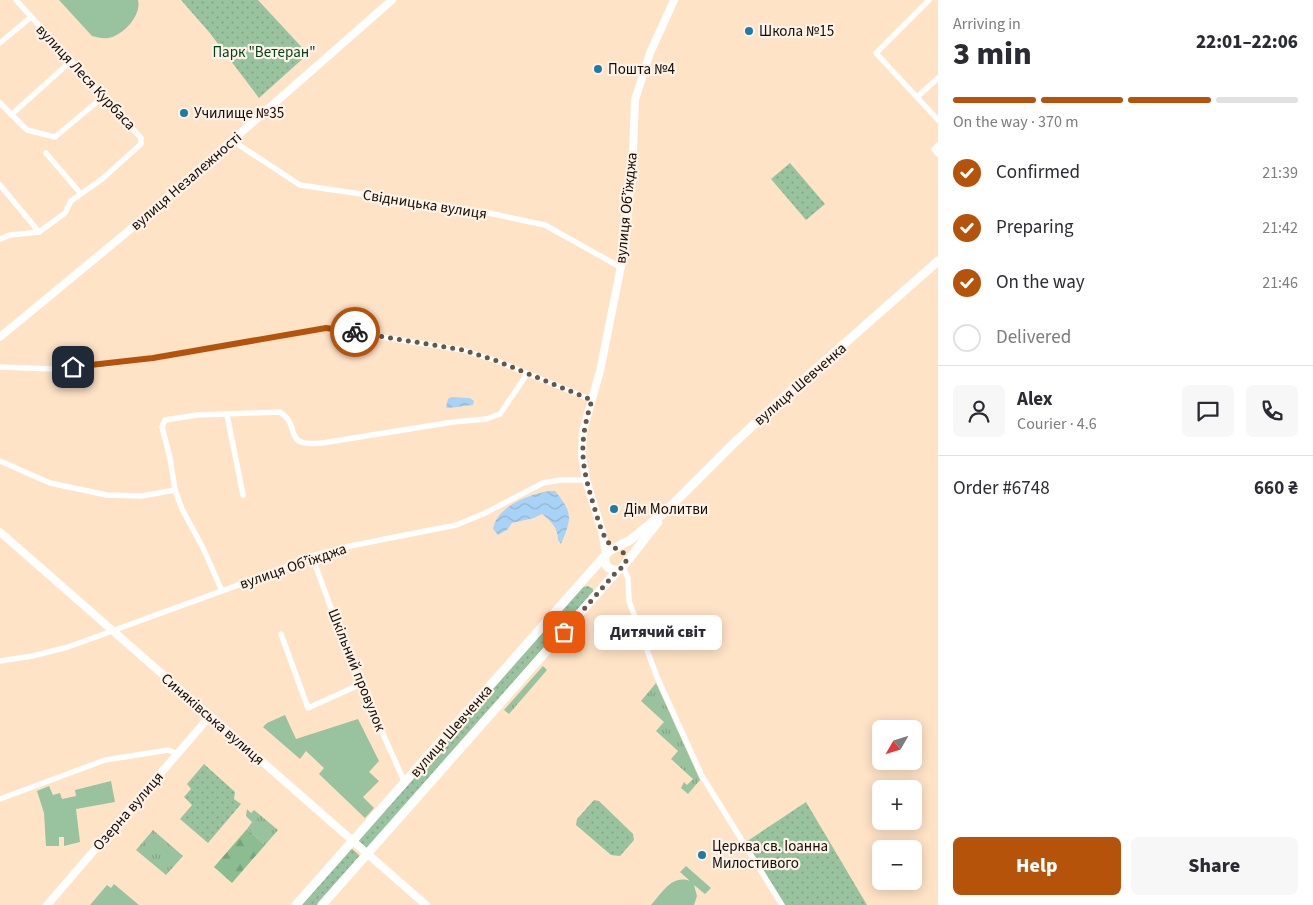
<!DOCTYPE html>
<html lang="en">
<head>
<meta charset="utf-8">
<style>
  :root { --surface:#fff; --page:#f7f7f7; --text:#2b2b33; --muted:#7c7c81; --line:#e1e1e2; --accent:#b45309 }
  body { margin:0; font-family:"Source Sans 3",sans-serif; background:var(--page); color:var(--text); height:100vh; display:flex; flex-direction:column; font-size:19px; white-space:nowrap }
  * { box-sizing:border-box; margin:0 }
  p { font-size:16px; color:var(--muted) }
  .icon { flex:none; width:28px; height:28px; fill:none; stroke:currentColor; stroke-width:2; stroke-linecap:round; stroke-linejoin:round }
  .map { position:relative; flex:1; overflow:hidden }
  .panel { display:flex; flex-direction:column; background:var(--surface); width:375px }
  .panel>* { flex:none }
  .needle { width:32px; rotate:231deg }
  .controls { position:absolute; left:872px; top:720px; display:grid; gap:10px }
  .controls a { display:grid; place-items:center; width:50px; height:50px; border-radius:8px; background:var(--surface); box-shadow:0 2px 12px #0003; font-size:25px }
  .pin { position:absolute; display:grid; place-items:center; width:42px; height:42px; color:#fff; margin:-21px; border-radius:10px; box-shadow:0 2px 8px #0006 }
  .courier { position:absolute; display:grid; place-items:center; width:50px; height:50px; margin:-25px; border:4px solid #b45309; border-radius:50%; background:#fff; color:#222; box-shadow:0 1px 6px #0007 }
  .bubble { position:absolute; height:35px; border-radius:8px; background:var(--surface); box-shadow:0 2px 12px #0003; font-size:16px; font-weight:800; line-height:35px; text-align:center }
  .head em { font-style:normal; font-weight:800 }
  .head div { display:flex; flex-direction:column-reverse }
  .head { display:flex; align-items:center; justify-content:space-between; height:85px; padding:0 15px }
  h1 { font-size:32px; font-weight:800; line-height:38px }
  .bar { display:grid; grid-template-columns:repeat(4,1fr); gap:8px 5px; align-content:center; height:60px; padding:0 15px }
  .bar i { height:6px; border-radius:4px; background:var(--line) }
  .bar .selected { background:var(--accent) }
  .bar p { grid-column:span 4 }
  .line { display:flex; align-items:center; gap:12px; padding:0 15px; border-top:1px solid var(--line) }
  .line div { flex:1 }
  .round { display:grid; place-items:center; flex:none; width:52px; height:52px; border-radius:8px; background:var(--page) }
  ol { padding:0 15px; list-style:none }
  li { display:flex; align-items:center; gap:15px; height:55px }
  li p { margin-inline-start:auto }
  li .icon { padding:5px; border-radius:50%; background:var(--accent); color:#fff; stroke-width:4 }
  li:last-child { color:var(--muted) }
  li i { width:28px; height:28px; border:2px solid var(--line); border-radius:50% }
  .action { display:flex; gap:10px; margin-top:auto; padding:10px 15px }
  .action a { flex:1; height:58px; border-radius:8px; background:var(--accent); color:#fff; font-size:20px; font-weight:800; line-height:58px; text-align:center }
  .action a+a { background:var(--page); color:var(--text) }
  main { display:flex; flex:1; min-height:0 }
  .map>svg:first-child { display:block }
  .grass { fill:url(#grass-tufts) }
  .forest { fill:url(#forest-firs) }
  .park { fill:url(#park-dots) }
  .garden { fill:#99c29f }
  .water { fill:url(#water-waves) }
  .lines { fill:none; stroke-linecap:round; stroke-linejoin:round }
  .street { stroke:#fff; stroke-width:5.5 }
  .secondary { stroke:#fff; stroke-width:8 }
  .primary { stroke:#fff; stroke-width:9 }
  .done { stroke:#675748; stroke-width:5; stroke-dasharray:0 9 }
  .route { stroke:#b45309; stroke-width:6 }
  .poi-dot { fill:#1e7aa8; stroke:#fef3e8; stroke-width:2 }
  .labels { text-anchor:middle; stroke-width:4.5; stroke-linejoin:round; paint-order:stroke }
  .poi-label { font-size:15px; fill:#150c04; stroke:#fef3e8; text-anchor:start }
  .park-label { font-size:15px; fill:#013f17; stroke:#fef3e8 }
  .street-label { font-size:15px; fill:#150c04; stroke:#fef3e8 }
</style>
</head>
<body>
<main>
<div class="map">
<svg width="938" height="905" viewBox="0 0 938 905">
  <defs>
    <pattern id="grass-tufts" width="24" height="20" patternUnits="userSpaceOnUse" patternTransform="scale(1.25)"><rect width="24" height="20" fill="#99c29f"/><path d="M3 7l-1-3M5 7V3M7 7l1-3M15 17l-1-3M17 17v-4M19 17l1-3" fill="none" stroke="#83a687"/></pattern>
    <pattern id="forest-firs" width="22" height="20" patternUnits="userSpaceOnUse" patternTransform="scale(1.25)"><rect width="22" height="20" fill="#8abe92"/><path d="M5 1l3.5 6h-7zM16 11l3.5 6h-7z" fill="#76a27c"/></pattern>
    <pattern id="park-dots" width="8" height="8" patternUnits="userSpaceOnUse" patternTransform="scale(1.25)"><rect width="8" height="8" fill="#99c29f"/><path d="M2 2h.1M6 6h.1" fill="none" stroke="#83a687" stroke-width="1.8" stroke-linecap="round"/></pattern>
    <pattern id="water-waves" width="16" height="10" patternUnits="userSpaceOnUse" patternTransform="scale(1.25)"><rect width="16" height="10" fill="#a9d3f6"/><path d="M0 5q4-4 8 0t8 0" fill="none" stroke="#91b4d1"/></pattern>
  </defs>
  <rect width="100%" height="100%" fill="#ffe3c7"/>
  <g class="grass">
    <polygon points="543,666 547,670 509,714 504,710"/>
    <polygon points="656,683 700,780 688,794 681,788 684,782 687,785 693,779 671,759 678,751 656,731 664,722 641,701"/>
    <polygon points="247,809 251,813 254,810 278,830 265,845 247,829 252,822 246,816"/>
    <polygon points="153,830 183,856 166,875 136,850"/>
  </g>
  <polygon class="forest" points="247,829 265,845 232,883 214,867"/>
  <g class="park">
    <polygon points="181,0 258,0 308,54 259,98 209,32"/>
    <polygon points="790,163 825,204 806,220 771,179"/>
    <polygon points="588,586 593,589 593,592 366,849 356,840 583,587"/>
    <polygon points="204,764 235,792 234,799 241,804 208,843 180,819 192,805 184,797 191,789 187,784"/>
    <polygon points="594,800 599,801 633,834 634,840 620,856 611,855 576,825 577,819"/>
    <polygon points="806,802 867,905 782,905 743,844"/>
    <polygon points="350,847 360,856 317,905 299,905"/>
  </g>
  <g class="garden">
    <path d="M59 0H138C142 15 123 36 108 38 103 39 97 37 92 36Z"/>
    <polygon points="285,715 296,739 358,719 379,761 369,772 379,781 363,797 374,808 365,818 319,774 324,768 306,751 300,759 263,727 267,723"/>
    <polygon points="111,781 115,802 76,809 80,842 64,846 64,837 59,837 59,846 46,846 44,813 37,791 49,786 53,795 60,793 62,799 76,796 75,790"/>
    <path d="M686 866 711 888 705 894 694 885 697 896 694 905H651C662 893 672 874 690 881L680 872Z"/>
    <polygon points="114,884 139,905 90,905 107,885 111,888"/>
  </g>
  <g class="water">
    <polygon points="451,397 470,398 474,401 473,405 448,408 446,407 448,399"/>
    <path d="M549 491H555C573 513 572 518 561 544L558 540C558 528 551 521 542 514L534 518 512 523 507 530 498 535 493 529C497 506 528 495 549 491Z"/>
  </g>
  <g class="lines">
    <g class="street">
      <polyline points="16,0 141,138 141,144 102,179 71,201 65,213 39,232"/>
      <polyline points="929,0 876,53 938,120"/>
      <polyline points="0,43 31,17"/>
      <polyline points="917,97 938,78"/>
      <polyline points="0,103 27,130 55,137 104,96"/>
      <polyline points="11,115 71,61"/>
      <polyline points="233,141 300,185 484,212 545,225 620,267"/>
      <polyline points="938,145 934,149 938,154"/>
      <polyline points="46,153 81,194"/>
      <polyline points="0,185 39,232"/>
      <polyline points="0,239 10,235 39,232"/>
      <polyline points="0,367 53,369 92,366 153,358 326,328 463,350 497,361 592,400"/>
      <polyline points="227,415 243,495"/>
      <polyline points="0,461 50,483 107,495 141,496 175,490"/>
      <polyline points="312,556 351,663 405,783"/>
      <polyline points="623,567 628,578 629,601 657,677 702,776 782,905"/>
      <path d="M222 591 203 548 182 509 175 490 170 458 162 427 165 420 197 415 280 412C303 427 280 447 322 443L453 422 486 419 500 414 527 374"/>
      <polyline points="281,634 308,708 361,684"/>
      <polyline points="0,661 32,656 68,647 260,577 312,556 350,546 456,525 483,514 543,483 561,480 586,480"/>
      <polyline points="0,799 105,760 168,750 178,754"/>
    </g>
    <g class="secondary">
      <polyline points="0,337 138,223 392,0"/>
      <polyline points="0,532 426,905"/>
      <polyline points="606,553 602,531 586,480 582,456 583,431 600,371 625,246 633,151 635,100 650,53 674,0"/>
      <polyline points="47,905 210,716"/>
    </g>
    <g class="primary">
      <path d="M605 556C603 566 611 573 621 569L658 522"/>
      <polyline points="296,905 609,551 630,540 665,512 734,443 777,403 938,261"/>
      <polyline points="322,905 618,570"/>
    </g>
  </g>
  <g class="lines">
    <path class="done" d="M355 332 463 350 497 361 592 400C577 447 582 468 596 513 599 523 604 541 613 547 616 549 620 550 623 552L626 561 623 567 618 570 564 632"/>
    <polyline class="route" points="73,367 153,358 326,328 355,332"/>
  </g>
  <g class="poi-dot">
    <circle cx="749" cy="31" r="5"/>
    <circle cx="598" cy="69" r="5"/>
    <circle cx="184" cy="113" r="5"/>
    <circle cx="614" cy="509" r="5"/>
    <circle cx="702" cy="855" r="5"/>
  </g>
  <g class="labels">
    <g class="poi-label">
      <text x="759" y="36">Школа №15</text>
      <text x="608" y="74">Пошта №4</text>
      <text x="194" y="118">Училище №35</text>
      <text x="624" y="514">Дім Молитви</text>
      <text x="712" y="851">Церква св. Іоанна<tspan x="712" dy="17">Милостивого</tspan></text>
    </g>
    <g class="park-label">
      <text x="264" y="57">Парк "Ветеран"</text>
    </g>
    <g class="street-label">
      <text transform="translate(86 77) rotate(47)" y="5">вулиця Леся Курбаса</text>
      <text transform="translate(186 181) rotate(-41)" y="5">вулиця Незалежності</text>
      <text transform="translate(425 204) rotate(9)" y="5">Свідницька вулиця</text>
      <text transform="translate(626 208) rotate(-84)" y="5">вулиця Обʼїжджа</text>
      <text transform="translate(800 384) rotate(-41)" y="5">вулиця Шевченка</text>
      <text transform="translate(293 566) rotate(-19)" y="5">вулиця Обʼїжджа</text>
      <text transform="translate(357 670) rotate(68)" y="5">Шкільний провулок</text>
      <text transform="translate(213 719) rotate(41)" y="5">Синяківська вулиця</text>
      <text transform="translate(451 731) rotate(-49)" y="5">вулиця Шевченка</text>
      <text transform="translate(128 811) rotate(-49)" y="5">Озерна вулиця</text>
    </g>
  </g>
</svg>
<div class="controls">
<a><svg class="needle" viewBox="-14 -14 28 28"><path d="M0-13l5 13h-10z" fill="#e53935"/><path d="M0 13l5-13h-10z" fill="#7c7c81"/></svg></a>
<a>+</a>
<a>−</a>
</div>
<div class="pin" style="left:564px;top:632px;background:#ea580c"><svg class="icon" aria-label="bag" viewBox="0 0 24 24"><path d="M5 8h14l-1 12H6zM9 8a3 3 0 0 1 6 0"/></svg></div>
<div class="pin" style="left:73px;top:367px;background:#1f2937"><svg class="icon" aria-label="home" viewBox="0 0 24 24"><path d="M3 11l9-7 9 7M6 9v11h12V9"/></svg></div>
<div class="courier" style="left:355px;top:332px"><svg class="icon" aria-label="bike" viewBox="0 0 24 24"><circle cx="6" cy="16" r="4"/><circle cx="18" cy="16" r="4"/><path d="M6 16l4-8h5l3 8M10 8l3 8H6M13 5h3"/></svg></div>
<div class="bubble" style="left:594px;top:615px;width:128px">Дитячий світ</div>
</div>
<section class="panel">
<div class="head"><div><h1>3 min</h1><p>Arriving in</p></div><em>22:01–22:06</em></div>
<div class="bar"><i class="selected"></i><i class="selected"></i><i class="selected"></i><i></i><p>On the way · 370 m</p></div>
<ol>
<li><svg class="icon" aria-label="check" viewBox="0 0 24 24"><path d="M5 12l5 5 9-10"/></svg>Confirmed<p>21:39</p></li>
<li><svg class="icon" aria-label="check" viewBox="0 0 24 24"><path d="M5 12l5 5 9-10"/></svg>Preparing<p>21:42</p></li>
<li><svg class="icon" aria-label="check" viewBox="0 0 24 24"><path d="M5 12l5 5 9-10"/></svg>On the way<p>21:46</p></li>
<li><i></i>Delivered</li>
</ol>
<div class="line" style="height:90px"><a class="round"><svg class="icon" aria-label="person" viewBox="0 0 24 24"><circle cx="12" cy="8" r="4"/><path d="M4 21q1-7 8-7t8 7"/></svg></a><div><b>Alex</b><p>Courier · 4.6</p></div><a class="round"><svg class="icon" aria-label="chat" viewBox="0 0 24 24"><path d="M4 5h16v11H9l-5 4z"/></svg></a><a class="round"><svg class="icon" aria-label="phone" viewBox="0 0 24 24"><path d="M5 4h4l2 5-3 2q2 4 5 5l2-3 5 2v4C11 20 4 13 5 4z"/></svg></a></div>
<div class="line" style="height:65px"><div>Order #6748</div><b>660 ₴</b></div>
<div class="action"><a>Help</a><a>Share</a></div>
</section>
</main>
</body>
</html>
